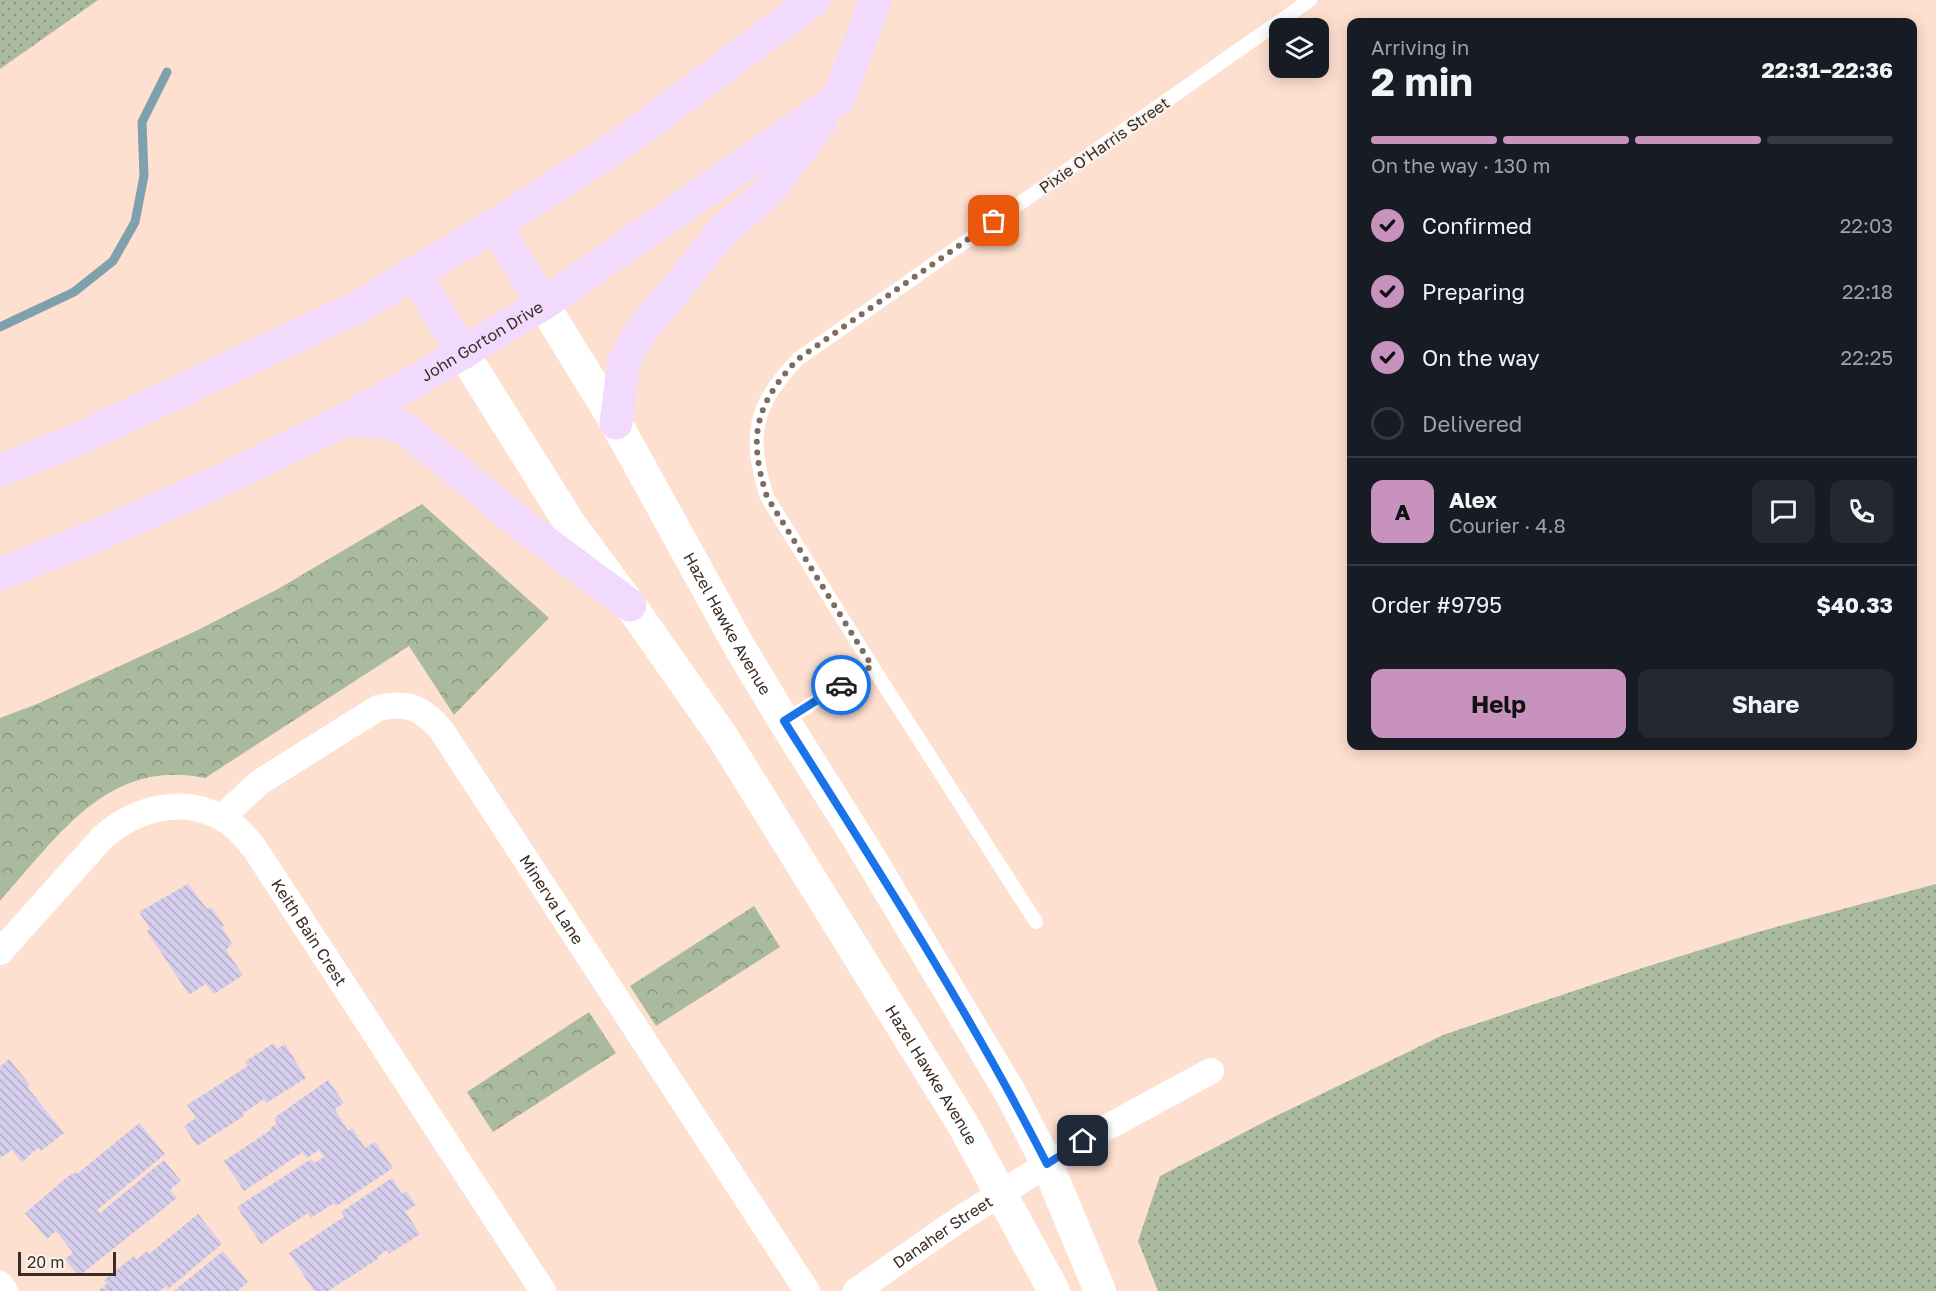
<!DOCTYPE html>
<html lang="en">
<head>
<meta charset="utf-8">
<style>
  :root { --surface:#171b24; --page:#242831; --text:#f1f3f6; --muted:#9ea1a6; --line:#363941; --accent:#c792bd }
  body { margin:0; font-family:"Golos Text",sans-serif; background:var(--page); color:var(--text); height:100vh; display:flex; flex-direction:column; font-size:22px; white-space:nowrap }
  * { box-sizing:border-box; margin:0 }
  p { font-size:20px; color:var(--muted) }
  .icon { flex:none; width:33px; height:33px; fill:none; stroke:currentColor; stroke-width:2; stroke-linecap:round; stroke-linejoin:round }
  .map { position:relative; flex:1; overflow:hidden }
  .panel { position:absolute; left:1347px; top:18px; width:570px; height:732px; display:flex; flex-direction:column; background:var(--surface); border-radius:12px; box-shadow:0 3px 15px #0003 }
  .panel>* { flex:none }
  .controls { position:absolute; left:1269px; top:18px; display:grid; gap:12px }
  .controls a { display:grid; place-items:center; width:60px; height:60px; border-radius:12px; background:var(--surface); box-shadow:0 3px 15px #0003; font-size:30px }
  .scale { position:absolute; left:18px; bottom:15px; width:98px; box-sizing:border-box; padding-left:6px; border:3px solid #3a2c24; border-top:0; font-size:16px; line-height:21px; white-space:nowrap; color:#3a2c24; -webkit-text-stroke:4px #faf3ef; paint-order:stroke }
  .pin { position:absolute; display:grid; place-items:center; width:51px; height:51px; color:#fff; margin:-26px; border-radius:12px; box-shadow:0 3px 9px #0006 }
  .courier { position:absolute; display:grid; place-items:center; width:60px; height:60px; margin:-30px; border:4px solid #1a73e8; border-radius:50%; background:#fff; color:#222; box-shadow:0 2px 8px #0007 }
  .headline em { font-style:normal; font-weight:700 }
  .headline div { display:flex; flex-direction:column-reverse }
  .headline { display:flex; align-items:center; justify-content:space-between; height:102px; padding:0 24px }
  h1 { font-size:39px; font-weight:700; line-height:45px }
  .bar { display:grid; grid-template-columns:repeat(4,1fr); gap:9px 6px; align-content:center; height:72px; padding:0 24px }
  .bar i { height:8px; border-radius:4px; background:var(--line) }
  .bar .on { background:var(--accent) }
  .bar p { grid-column:span 4 }
  .line { display:flex; align-items:center; gap:15px; padding:0 24px; border-top:2px solid var(--line) }
  .line div { flex:1 }
  .round { display:grid; place-items:center; flex:none; width:63px; height:63px; border-radius:12px; background:var(--page) }
  ol { padding:0 24px; list-style:none }
  li { display:flex; align-items:center; gap:18px; height:66px }
  li p { margin-inline-start:auto }
  li .icon { padding:6px; border-radius:50%; background:var(--accent); color:#111; stroke-width:4 }
  li:last-child { color:var(--muted) }
  li i { width:33px; height:33px; border:3px solid var(--line); border-radius:50% }
  .action { display:flex; gap:12px; margin-top:auto; padding:12px 24px }
  .action a { flex:1; height:69px; border-radius:12px; background:var(--accent); color:#111; font-size:24px; font-weight:700; line-height:69px; text-align:center }
  .action a+a { background:var(--page); color:var(--text) }
  .map>svg:first-child { display:block }
  .grass { fill:url(#grass-dots) }
  .forest { fill:url(#forest-crowns) }
  .lines { fill:none; stroke-linecap:round; stroke-linejoin:round }
  .stream { stroke:#7ea1ad; stroke-width:9 }
  .building { fill:url(#building-back-hatch) }
  .service { stroke:#fff; stroke-width:14 }
  .minor { stroke:#fff; stroke-width:26 }
  .tertiary { stroke:#fff; stroke-width:32 }
  .primary { stroke:#f1dafb; stroke-width:33 }
  .done { stroke:#7f6b60; stroke-width:6; stroke-dasharray:0 10.8 }
  .route { stroke:#1a73e8; stroke-width:8 }
  .labels { text-anchor:middle; stroke-width:4.5; stroke-linejoin:round; paint-order:stroke }
  .street-label { font-size:16px; fill:#3a2c24; stroke:#faf3ef }
</style>
</head>
<body>
<div class="map">
<svg width="1936" height="1291" viewBox="0 0 1936 1291">
  <defs>
    <pattern id="grass-dots" width="8" height="8" patternUnits="userSpaceOnUse" patternTransform="scale(1.5)"><rect width="8" height="8" fill="#a9ba9f"/><path d="M2 2h.1M6 6h.1" fill="none" stroke="#8b9781" stroke-width="1.8" stroke-linecap="round"/></pattern>
    <pattern id="forest-crowns" width="20" height="18" patternUnits="userSpaceOnUse" patternTransform="scale(1.5)"><rect width="20" height="18" fill="#a9ba9f"/><path d="M2 6a3 3 0 1 1 6 0M12 15a3 3 0 1 1 6 0" fill="none" stroke="#8b9781"/></pattern>
    <pattern id="building-back-hatch" width="6" height="6" patternUnits="userSpaceOnUse" patternTransform="scale(1.5)"><rect width="6" height="6" fill="#d4cdeb"/><path d="M-1 5l2 2M0 0l6 6M5-1l2 2" fill="none" stroke="#b7b0c9"/></pattern>
  </defs>
  <rect width="100%" height="100%" fill="#fee0d0"/>
  <g class="grass">
    <polygon points="0,0 98,0 0,69"/>
    <polygon points="1936,884 1936,1291 1158,1291 1138,1241 1160,1176 1272,1118 1443,1035 1633,971 1758,932"/>
  </g>
  <g class="forest">
    <path d="M422 504 549 618 454 715 409 646 205 778C107 758 58 837 0 901V718L37 704 198 630 278 589Z"/>
    <polygon points="754,906 780,947 656,1026 630,986"/>
    <polygon points="589,1012 616,1053 493,1132 467,1092"/>
  </g>
  <g class="lines">
    <polyline class="stream" points="0,327 74,292 113,261 135,222 144,176 142,122 167,72"/>
  </g>
  <g class="building">
    <polygon points="188,884 207,909 211,907 224,926 222,927 232,944 226,950 243,975 214,994 206,984 189,995 147,931 150,929 139,912"/>
    <polygon points="274,1043 277,1049 285,1044 306,1078 266,1103 264,1099 242,1114 244,1116 197,1146 184,1126 196,1118 187,1105 248,1066 245,1062"/>
    <polygon points="9,1059 30,1085 27,1087 64,1133 41,1151 38,1148 22,1162 12,1150 0,1158 0,1067"/>
    <polygon points="328,1080 344,1103 335,1109 348,1131 352,1128 365,1148 375,1142 393,1168 336,1206 334,1203 311,1218 308,1213 261,1244 237,1207 311,1159 314,1163 324,1157 319,1150 307,1158 303,1152 244,1191 224,1161 271,1130 270,1128 277,1124 274,1118"/>
    <polygon points="139,1123 165,1154 97,1210 100,1213 164,1160 181,1181 170,1190 177,1198 79,1276 65,1259 73,1253 56,1231 47,1239 25,1213 72,1173 74,1174 76,1172 77,1174"/>
    <polygon points="392,1178 402,1194 406,1191 416,1205 405,1211 420,1234 389,1254 387,1250 377,1257 378,1259 328,1291 314,1291 289,1253 344,1217 341,1212"/>
    <polygon points="198,1214 222,1244 168,1289 166,1286 160,1291 98,1291 107,1284 104,1280 134,1256 136,1260 147,1251 149,1254"/>
    <polygon points="223,1251 248,1282 238,1291 174,1291"/>
  </g>
  <g class="lines">
    <g class="service">
      <polyline points="872,666 1036,922"/>
      <path d="M784 721 872 666 767 497C748 436 753 406 798 359L1310 0"/>
    </g>
    <g class="minor">
      <path id="s1" d="M222 817 260 782 378 708C408 701 423 708 442 731L807 1291"/>
      <path id="s2" d="M0 952 103 837C135 809 182 795 222 818 236 825 246 838 255 849L543 1291"/>
      <polyline points="0,1284 5,1291"/>
      <path id="s3" d="M856 1291 960 1219 1102 1130 1211 1071"/>
    </g>
    <g class="tertiary">
      <path id="s4" d="M543 304 616 423 739 646 784 721 859 840 1011 1094 1047 1164 1100 1291"/>
      <path id="s5" d="M463 353 570 524 630 605 722 736 962 1123 1054 1291"/>
    </g>
    <g class="primary">
      <polyline points="495,225 543,304"/>
      <polyline points="413,272 463,353"/>
      <polyline points="345,420 387,422 407,430 529,530 630,605"/>
      <polyline points="616,423 624,362 638,335 724,230 769,191 821,121"/>
      <polyline points="0,471 83,437 360,306 495,225 615,148 814,0"/>
      <path id="s6" d="M0 574 91 538 212 485 345 420 419 379 543 304 839 98 875 0"/>
    </g>
  </g>
  <g class="lines">
    <path class="done" d="M841 685 872 666 767 497C748 437 754 406 798 359L994 221"/>
    <path class="route" d="M841 685 784 721C876 866 969 1011 1047 1164L1083 1141"/>
  </g>
  <g class="labels">
    <g class="street-label">
      <text transform="translate(1104 145) rotate(-35)" y="6">Pixie O'Harris Street</text>
      <text dy="6" stroke="none"><textPath href="#s6" startOffset="536">John Gorton Drive</textPath></text>
      <text dy="6" stroke="none"><textPath href="#s4" startOffset="369">Hazel Hawke Avenue</textPath></text>
      <text dy="6" stroke="none"><textPath href="#s1" startOffset="465">Minerva Lane</textPath></text>
      <text dy="6" stroke="none"><textPath href="#s2" startOffset="428">Keith Bain Crest</textPath></text>
      <text dy="6" stroke="none"><textPath href="#s5" startOffset="861">Hazel Hawke Avenue</textPath></text>
      <text dy="6" stroke="none"><textPath href="#s3" startOffset="105">Danaher Street</textPath></text>
    </g>
  </g>
</svg>
<div class="controls">
<a><svg class="icon" aria-label="layers" viewBox="0 0 24 24"><path d="M12 4l9 5-9 5-9-5zM3 14l9 5 9-5"/></svg></a>
</div>
<div class="scale">20 m</div>
<div class="pin" style="left:994px;top:221px;background:#ea580c"><svg class="icon" aria-label="bag" viewBox="0 0 24 24"><path d="M5 8h14l-1 12H6zM9 8a3 3 0 0 1 6 0"/></svg></div>
<div class="pin" style="left:1083px;top:1141px;background:#1f2937"><svg class="icon" aria-label="home" viewBox="0 0 24 24"><path d="M3 11l9-7 9 7M6 9v11h12V9"/></svg></div>
<div class="courier" style="left:841px;top:685px"><svg class="icon" aria-label="car" viewBox="0 0 24 24"><path d="M5 17H2v-5l4-1 3-4h7l3 4 3 1v5h-3M9 17h6M6 11h13"/><circle cx="7" cy="17" r="2"/><circle cx="17" cy="17" r="2"/></svg></div>
<section class="panel">
<div class="headline"><div><h1>2 min</h1><p>Arriving in</p></div><em>22:31–22:36</em></div>
<div class="bar"><i class="on"></i><i class="on"></i><i class="on"></i><i></i><p>On the way · 130 m</p></div>
<ol>
<li><svg class="icon" aria-label="check" viewBox="0 0 24 24"><path d="M5 12l5 5 9-10"/></svg>Confirmed<p>22:03</p></li>
<li><svg class="icon" aria-label="check" viewBox="0 0 24 24"><path d="M5 12l5 5 9-10"/></svg>Preparing<p>22:18</p></li>
<li><svg class="icon" aria-label="check" viewBox="0 0 24 24"><path d="M5 12l5 5 9-10"/></svg>On the way<p>22:25</p></li>
<li><i></i>Delivered</li>
</ol>
<div class="line" style="height:108px"><b class="round" style="background:var(--accent);color:#111">A</b><div><b>Alex</b><p>Courier · 4.8</p></div><a class="round"><svg class="icon" aria-label="chat" viewBox="0 0 24 24"><path d="M4 5h16v11H9l-5 4z"/></svg></a><a class="round"><svg class="icon" aria-label="phone" viewBox="0 0 24 24"><path d="M5 4h4l2 5-3 2q2 4 5 5l2-3 5 2v4C11 20 4 13 5 4z"/></svg></a></div>
<div class="line" style="height:78px"><div>Order #9795</div><b>$40.33</b></div>
<div class="action"><a>Help</a><a>Share</a></div>
</section>
</div>
</body>
</html>
